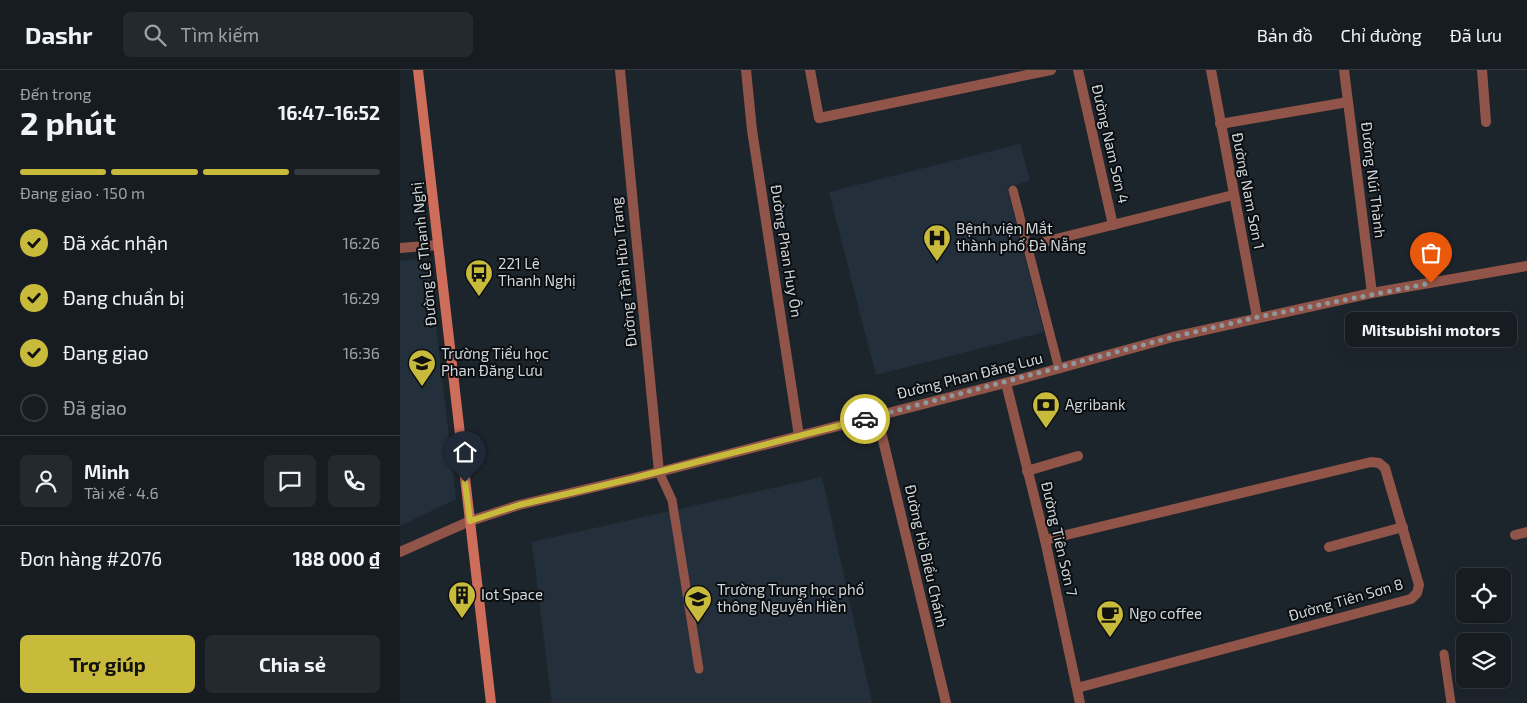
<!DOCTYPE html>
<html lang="vi">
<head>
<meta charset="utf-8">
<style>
  :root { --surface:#161c21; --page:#23292e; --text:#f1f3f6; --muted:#9ea1a5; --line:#353a3f; --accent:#c8bb3b }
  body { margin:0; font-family:"Exo 2",sans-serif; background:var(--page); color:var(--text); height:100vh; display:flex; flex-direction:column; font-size:19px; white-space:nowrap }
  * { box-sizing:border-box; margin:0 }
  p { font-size:16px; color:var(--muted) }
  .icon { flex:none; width:28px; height:28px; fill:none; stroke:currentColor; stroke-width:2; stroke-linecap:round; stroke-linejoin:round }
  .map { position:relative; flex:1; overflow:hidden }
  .side { display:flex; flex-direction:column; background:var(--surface); width:400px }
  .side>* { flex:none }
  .buttons { position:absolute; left:1056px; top:498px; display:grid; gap:10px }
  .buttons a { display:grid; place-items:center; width:55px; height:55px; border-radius:8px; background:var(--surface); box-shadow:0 5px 20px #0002,0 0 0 1px var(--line); font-size:25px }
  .pin { position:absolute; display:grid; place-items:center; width:42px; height:42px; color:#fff; margin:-51px -21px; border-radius:50% 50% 50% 0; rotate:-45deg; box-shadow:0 0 5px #0007 }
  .pin .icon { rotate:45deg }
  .courier { position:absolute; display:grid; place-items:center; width:50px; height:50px; margin:-25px; border:4px solid #c8bb3b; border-radius:50%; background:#fff; color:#222; box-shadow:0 1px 6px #0007 }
  .bubble { position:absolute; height:35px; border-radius:8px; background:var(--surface); box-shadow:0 5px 20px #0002,0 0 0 1px var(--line); font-size:16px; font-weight:700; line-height:35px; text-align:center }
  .summary em { font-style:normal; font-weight:700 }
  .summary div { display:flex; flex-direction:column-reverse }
  .summary { display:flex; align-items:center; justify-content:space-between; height:85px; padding:0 20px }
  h1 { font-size:32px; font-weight:700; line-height:38px }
  .bar { display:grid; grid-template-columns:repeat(4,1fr); gap:8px 5px; align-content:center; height:60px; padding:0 20px }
  .bar i { height:6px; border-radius:4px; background:var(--line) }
  .bar .current { background:var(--accent) }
  .bar p { grid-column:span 4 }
  .line { display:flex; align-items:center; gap:12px; padding:0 20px; border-top:1px solid var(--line) }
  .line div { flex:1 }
  .round { display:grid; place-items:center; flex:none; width:52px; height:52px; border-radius:8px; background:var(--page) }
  ol { padding:0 20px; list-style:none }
  li { display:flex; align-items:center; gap:15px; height:55px }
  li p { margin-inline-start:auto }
  li .icon { padding:5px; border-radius:50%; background:var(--accent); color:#111; stroke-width:4 }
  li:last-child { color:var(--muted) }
  li i { width:28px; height:28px; border:2px solid var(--line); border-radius:50% }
  .primary-button { display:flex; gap:10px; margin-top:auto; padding:10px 20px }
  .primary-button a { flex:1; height:58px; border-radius:8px; background:var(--accent); color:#111; font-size:20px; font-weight:700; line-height:58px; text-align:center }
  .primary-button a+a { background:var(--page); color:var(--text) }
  header { display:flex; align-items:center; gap:30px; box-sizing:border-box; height:70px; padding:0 25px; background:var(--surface); border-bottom:1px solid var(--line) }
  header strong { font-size:24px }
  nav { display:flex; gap:28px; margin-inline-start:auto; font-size:18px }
  .search { width:350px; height:45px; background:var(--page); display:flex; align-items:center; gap:12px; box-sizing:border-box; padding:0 18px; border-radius:8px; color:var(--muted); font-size:19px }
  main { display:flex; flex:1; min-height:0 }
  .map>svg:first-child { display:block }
  .built { fill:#23303b }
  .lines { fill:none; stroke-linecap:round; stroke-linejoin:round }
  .service { stroke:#915448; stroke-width:9 }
  .minor { stroke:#915448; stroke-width:10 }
  .tertiary { stroke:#915448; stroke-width:10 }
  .secondary { stroke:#cf6d5b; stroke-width:10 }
  .done { stroke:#91989d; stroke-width:5; stroke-dasharray:0 9 }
  .route { stroke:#c8bb3b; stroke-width:6 }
  .labels { text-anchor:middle; stroke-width:4; stroke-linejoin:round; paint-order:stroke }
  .street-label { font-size:15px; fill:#d0d6da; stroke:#0a0e11 }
  .poi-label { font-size:15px; fill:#d0d6da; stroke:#0a0e11; text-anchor:start }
</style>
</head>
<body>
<header>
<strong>Dashr</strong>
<div class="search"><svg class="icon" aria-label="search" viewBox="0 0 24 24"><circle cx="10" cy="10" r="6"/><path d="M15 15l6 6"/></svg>Tìm kiếm</div>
<nav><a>Bản đồ</a><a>Chỉ đường</a><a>Đã lưu</a></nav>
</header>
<main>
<section class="side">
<div class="summary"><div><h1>2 phút</h1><p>Đến trong</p></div><em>16:47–16:52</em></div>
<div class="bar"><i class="current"></i><i class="current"></i><i class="current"></i><i></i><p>Đang giao · 150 m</p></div>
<ol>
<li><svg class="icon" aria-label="check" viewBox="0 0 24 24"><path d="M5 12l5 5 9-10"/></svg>Đã xác nhận<p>16:26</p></li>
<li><svg class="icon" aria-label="check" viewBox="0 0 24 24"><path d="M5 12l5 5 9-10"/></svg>Đang chuẩn bị<p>16:29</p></li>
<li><svg class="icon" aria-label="check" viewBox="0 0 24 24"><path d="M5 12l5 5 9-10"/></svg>Đang giao<p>16:36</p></li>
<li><i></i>Đã giao</li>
</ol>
<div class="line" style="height:90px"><a class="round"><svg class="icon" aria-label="person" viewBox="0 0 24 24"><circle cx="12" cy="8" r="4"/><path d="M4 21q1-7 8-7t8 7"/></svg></a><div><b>Minh</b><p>Tài xế · 4.6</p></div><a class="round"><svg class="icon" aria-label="chat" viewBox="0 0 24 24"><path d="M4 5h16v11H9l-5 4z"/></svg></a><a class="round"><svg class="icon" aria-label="phone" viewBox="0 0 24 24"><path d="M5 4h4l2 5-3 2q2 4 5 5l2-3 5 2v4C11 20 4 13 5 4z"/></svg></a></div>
<div class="line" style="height:65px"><div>Đơn hàng #2076</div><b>188 000 ₫</b></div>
<div class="primary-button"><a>Trợ giúp</a><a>Chia sẻ</a></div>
</section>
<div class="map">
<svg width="1127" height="633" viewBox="0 0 1127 633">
  <rect width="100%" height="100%" fill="#1d252c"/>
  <g class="built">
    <polygon points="620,74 630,111 607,117 644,262 476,305 429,122"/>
    <polygon points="18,189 30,204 56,429 0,456 0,191"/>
    <polygon points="422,407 472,633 152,633 132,472"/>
  </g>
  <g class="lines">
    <g class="service">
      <polyline points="613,120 659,299"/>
      <polyline points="1025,172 1031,213"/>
      <polyline points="259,402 272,430 299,599"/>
      <polyline points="1044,584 1051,633"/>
    </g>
    <g class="minor">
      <polyline points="220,0 259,402"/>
      <polyline points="346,0 352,60 399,366"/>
      <polyline points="410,0 419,48 651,0"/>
      <polyline points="678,0 713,155"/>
      <polyline points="811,0 857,247"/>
      <polyline points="944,0 972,223"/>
      <polyline points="1082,0 1086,52"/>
      <polyline points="820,54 948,32"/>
      <polyline points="644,172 833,125"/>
      <polyline points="0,178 38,175"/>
      <polyline points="606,313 645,470 680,633"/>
      <polyline points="477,345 546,633"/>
      <polyline points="627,401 678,386"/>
      <polyline points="1115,465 1127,462"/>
      <polyline points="645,470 971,392 979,393 985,398 1019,515 1017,523 1011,529 677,618"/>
      <polyline points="929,477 1003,457"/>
    </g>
    <polyline class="tertiary" points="0,482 70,451 119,435 259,402 624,308 773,267 972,223 1127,196"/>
    <polyline class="secondary" points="18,0 91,633"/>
  </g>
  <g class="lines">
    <polyline class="done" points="465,349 773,267 858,247 1031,213"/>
    <polyline class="route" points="65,412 70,451 119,435 230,409 465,349"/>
  </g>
  <defs>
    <g id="hospital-pin" transform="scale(1.4375)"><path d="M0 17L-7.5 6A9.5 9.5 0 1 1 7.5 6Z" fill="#c8bb3b" stroke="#0a0e11"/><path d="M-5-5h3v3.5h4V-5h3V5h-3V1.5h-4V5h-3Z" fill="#111"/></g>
    <g id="bus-pin" transform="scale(1.4375)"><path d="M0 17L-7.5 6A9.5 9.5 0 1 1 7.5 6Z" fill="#c8bb3b" stroke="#0a0e11"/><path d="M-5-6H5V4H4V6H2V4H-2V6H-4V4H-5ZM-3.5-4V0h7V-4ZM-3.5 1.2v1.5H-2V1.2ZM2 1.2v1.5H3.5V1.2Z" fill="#111"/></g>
    <g id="school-pin" transform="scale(1.4375)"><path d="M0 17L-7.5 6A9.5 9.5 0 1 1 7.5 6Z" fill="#c8bb3b" stroke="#0a0e11"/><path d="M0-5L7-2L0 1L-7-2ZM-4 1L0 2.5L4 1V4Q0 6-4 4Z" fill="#111"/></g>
    <g id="bank-pin" transform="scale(1.4375)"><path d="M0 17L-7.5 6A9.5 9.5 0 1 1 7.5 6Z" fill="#c8bb3b" stroke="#0a0e11"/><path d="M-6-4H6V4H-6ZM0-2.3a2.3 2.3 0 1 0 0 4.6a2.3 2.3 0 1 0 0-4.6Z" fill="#111"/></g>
    <g id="building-pin" transform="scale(1.4375)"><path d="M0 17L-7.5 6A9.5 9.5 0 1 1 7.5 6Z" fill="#c8bb3b" stroke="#0a0e11"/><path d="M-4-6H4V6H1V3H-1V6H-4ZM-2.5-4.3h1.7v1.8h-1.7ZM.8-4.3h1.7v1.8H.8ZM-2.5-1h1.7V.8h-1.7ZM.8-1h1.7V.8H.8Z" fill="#111"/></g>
    <g id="cafe-pin" transform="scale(1.4375)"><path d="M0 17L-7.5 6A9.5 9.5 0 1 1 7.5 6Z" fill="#c8bb3b" stroke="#0a0e11"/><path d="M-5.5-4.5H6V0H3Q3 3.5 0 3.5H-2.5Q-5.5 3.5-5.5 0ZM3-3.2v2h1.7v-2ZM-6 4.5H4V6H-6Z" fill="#111"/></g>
  </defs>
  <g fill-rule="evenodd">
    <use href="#hospital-pin" x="537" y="168"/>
    <use href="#bus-pin" x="79" y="203"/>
    <use href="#school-pin" x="22" y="293"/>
    <use href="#bank-pin" x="646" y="335"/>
    <use href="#building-pin" x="62" y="525"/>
    <use href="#school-pin" x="298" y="529"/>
    <use href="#cafe-pin" x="710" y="544"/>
  </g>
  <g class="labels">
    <g class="street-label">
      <text transform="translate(710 74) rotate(77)" y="5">Đường Nam Sơn 4</text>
      <text transform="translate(973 110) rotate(83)" y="5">Đường Núi Thành</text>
      <text transform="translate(848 121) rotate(79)" y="5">Đường Nam Sơn 1</text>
      <text transform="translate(386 181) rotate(81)" y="5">Đường Phan Huy Ôn</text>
      <text transform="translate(24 184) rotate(-96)" y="5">Đường Lê Thanh Nghị</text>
      <text transform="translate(224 202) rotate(-96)" y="5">Đường Trần Hữu Trang</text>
      <text transform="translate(570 306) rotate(-14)" y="5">Đường Phan Đăng Lưu</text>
      <text transform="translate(659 469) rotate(77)" y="5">Đường Tiên Sơn 7</text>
      <text transform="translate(526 486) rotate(77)" y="5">Đường Hồ Biểu Chánh</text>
      <text transform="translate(946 530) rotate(-16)" y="5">Đường Tiên Sơn 8</text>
    </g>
    <g class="poi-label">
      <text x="556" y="164">Bệnh viện Mắt<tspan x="556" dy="17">thành phố Đà Nẵng</tspan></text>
      <text x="98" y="199">221 Lê<tspan x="98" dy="17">Thanh Nghị</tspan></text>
      <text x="41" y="289">Trường Tiểu học<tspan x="41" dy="17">Phan Đăng Lưu</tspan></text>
      <text x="665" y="340">Agribank</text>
      <text x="317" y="525">Trường Trung học phổ<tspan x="317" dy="17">thông Nguyễn Hiền</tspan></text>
      <text x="81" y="530">Iot Space</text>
      <text x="729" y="549">Ngo coffee</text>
    </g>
  </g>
</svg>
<div class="buttons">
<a><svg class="icon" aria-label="locate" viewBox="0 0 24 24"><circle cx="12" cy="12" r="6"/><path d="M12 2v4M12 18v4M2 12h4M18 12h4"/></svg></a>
<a><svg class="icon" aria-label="layers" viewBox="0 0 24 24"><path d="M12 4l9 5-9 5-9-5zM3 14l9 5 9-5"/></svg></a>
</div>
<div class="pin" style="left:1031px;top:213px;background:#ea580c"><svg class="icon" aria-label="bag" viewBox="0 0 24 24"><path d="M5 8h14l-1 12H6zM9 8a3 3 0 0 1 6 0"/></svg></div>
<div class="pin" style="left:65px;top:412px;background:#1f2937"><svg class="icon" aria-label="home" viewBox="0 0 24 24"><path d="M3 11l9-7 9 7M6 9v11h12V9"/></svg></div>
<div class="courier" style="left:465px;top:349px"><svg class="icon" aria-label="car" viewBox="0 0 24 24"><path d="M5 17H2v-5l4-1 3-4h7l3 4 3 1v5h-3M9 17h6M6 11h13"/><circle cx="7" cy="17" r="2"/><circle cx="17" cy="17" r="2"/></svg></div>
<div class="bubble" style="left:945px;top:242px;width:172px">Mitsubishi motors</div>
</div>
</main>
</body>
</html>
